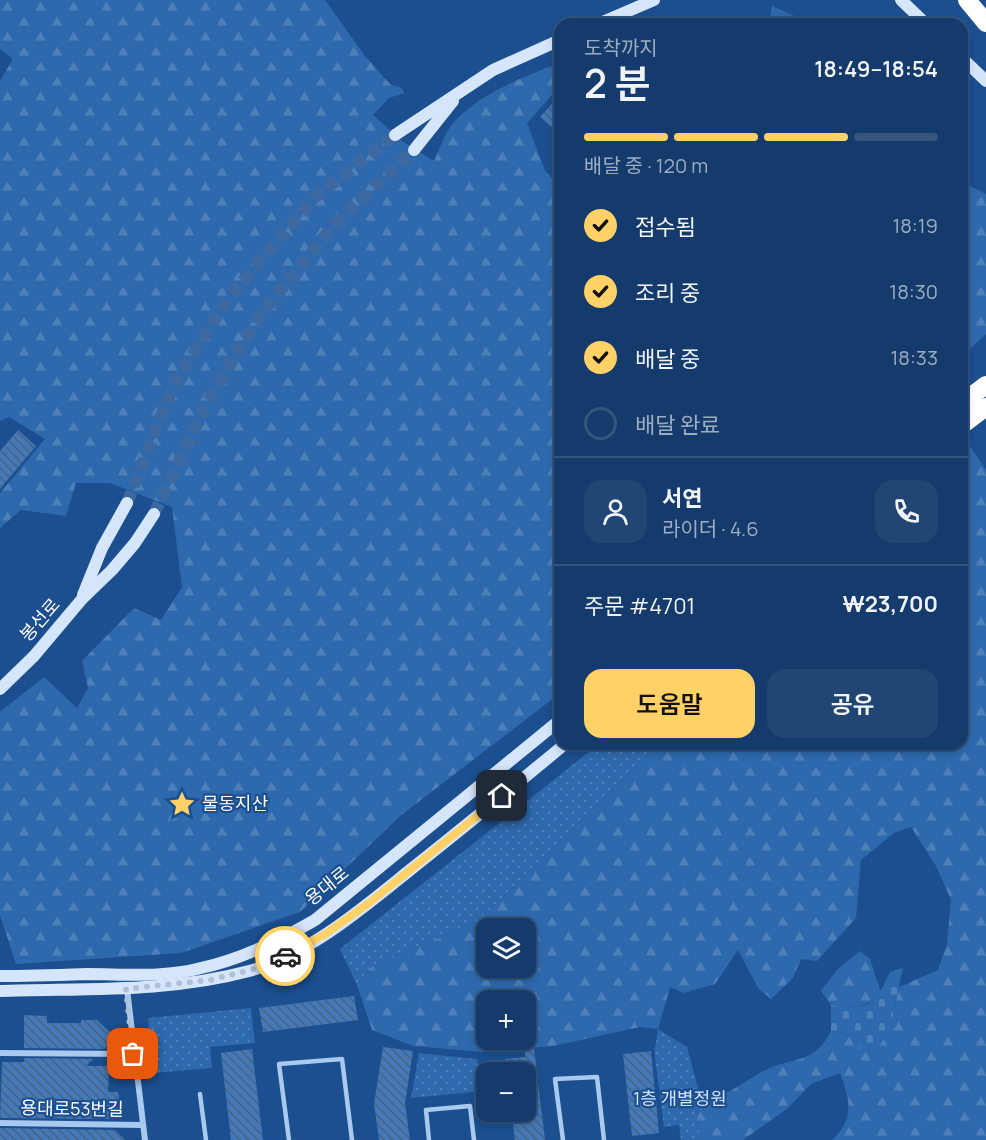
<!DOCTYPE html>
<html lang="ko">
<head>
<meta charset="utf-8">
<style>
  :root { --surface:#143b6b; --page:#214673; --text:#f1f3f6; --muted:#9dadc1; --line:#33557e; --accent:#ffd166 }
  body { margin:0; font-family:Manrope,"Noto Sans KR",sans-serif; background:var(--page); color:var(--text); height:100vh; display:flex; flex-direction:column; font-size:22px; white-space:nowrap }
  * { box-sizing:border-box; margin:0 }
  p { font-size:20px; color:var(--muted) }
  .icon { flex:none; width:33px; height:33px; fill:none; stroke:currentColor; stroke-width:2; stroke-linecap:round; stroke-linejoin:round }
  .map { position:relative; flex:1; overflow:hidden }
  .details { position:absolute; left:554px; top:18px; width:414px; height:732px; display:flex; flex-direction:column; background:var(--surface); border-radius:18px; box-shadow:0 3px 9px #0003,0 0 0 2px var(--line) }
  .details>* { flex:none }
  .tools { position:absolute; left:476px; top:918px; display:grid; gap:12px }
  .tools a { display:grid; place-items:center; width:60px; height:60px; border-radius:12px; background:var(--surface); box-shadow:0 3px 9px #0003,0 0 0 2px var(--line); font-size:30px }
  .pin { position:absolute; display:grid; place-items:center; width:51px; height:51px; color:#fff; margin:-26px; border-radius:12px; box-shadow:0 3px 9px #0006 }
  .courier { position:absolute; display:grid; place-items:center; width:60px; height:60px; margin:-30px; border:4px solid #ffd166; border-radius:50%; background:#fff; color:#222; box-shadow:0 2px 8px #0007 }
  .overview em { font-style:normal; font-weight:600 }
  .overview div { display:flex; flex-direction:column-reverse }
  .overview { display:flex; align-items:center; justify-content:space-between; height:102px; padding:0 30px }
  h1 { font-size:39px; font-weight:600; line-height:45px }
  .bar { display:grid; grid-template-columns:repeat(4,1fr); gap:9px 6px; align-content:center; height:72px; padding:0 30px }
  .bar i { height:8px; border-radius:4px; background:var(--line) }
  .bar .selected { background:var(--accent) }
  .bar p { grid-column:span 4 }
  .line { display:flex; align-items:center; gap:15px; padding:0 30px; border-top:2px solid var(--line) }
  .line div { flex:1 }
  .round { display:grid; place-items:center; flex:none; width:63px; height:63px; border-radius:18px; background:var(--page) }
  ol { padding:0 30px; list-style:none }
  li { display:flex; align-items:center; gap:18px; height:66px }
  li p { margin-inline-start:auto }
  li .icon { padding:6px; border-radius:50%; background:var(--accent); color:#111; stroke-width:4 }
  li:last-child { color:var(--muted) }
  li i { width:33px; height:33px; border:3px solid var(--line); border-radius:50% }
  .button { display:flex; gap:12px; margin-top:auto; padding:12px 30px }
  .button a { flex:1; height:69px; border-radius:18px; background:var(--accent); color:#111; font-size:24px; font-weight:600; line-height:69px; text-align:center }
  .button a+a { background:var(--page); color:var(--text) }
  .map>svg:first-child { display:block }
  .forest { fill:url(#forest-firs); fill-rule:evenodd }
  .cemetery { fill:url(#cemetery-stones) }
  .park { fill:url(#park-dots) }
  .building { fill:url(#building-back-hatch) }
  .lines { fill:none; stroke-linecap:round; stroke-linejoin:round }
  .secondary-tunnel { stroke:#3d69a0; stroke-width:12; stroke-dasharray:12 6; stroke-linecap:butt }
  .lane { stroke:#a9c9ee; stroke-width:4.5 }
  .street { stroke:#a9c9ee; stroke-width:6 }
  .secondary { stroke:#d6e6fa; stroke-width:12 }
  .highway { stroke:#fff; stroke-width:18 }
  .done { stroke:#afc1d8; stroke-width:6; stroke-dasharray:0 10.8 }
  .route { stroke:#ffd166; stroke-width:8 }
  .labels { text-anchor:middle; stroke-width:4.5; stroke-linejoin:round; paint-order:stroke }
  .street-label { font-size:18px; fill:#fff; stroke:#1b4f8f }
  .poi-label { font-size:18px; fill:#fff; stroke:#1b4f8f; text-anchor:start }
  .park-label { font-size:18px; fill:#cfe3fa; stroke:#1b4f8f }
</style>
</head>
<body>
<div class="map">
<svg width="986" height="1140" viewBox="0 0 986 1140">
  <defs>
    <pattern id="forest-firs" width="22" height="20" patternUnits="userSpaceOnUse" patternTransform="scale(1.5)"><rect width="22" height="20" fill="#2e69ad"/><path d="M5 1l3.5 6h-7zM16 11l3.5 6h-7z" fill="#4d80b9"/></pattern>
    <pattern id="cemetery-stones" width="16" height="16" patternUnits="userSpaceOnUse" patternTransform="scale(1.5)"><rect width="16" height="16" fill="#2e69ad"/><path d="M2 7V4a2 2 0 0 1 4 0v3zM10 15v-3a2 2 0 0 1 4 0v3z" fill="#4d80b9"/></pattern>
    <pattern id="park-dots" width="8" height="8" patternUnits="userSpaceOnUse" patternTransform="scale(1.5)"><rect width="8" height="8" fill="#2e69ad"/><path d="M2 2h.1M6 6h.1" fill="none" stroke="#4d80b9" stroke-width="1.8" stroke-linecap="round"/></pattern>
    <pattern id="building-back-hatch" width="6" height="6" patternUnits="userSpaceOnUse" patternTransform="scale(1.5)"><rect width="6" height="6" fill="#4478b7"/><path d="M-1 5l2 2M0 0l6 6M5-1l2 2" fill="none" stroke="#486282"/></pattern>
  </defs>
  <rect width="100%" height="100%" fill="#1b4f8f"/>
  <g class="forest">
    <path d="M0 0H325L365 56 391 85 402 88 404 93 389 98 373 115 402 141 434 161C440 148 445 132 455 121 480 94 519 79 551 66L559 77V87L527 123 545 171 559 186V694L400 816 300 912 181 953 16 964 0 915V712L44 677 77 708 88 688 82 661 134 608 161 620 182 587 172 507 110 483H76L66 516 21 510 0 528V493L45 439 9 417 0 421V81L13 59 0 49Z"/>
    <polygon points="772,6 812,24 769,24"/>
    <polygon points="962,182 986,194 986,334 962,356"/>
    <path d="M962 434 986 470V1140H832C855 1118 850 1100 840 1073L811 1084 787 1109 743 1140H701L696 1113C704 1100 716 1097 730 1091 744 1084 756 1074 770 1068 797 1057 816 1062 831 1031L846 1033 858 1048 890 1028 899 987 938 970 947 944 951 900 936 866 911 827 894 833 861 860 856 918 817 961 801 959 793 978 771 999 758 988 738 950 715 984 684 993 670 987 658 1029 640 1027 553 1046 482 1052 413 1046 372 1030 357 985 372 966 477 922 659 744H962ZM486 928H525V968H486ZM486 1000H525V1040H486Z"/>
    <path d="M860 951 870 959 881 993C862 1010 855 1009 831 1005L821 991 837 970Z"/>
  </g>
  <path class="cemetery" d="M903 968 890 1028 875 1054 858 1048 846 1033 831 1031V1005C867 1012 875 1005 890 972Z"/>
  <g class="park">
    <polygon points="599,744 659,744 477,922 372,966 357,985 340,949"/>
    <polygon points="251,1008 255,1043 210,1047 212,1068 154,1073 148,1018"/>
    <polygon points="658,1029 687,1047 702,1103 696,1113 701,1140 681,1140 679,1125 664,1127 654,1049 656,1043"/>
    <polygon points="419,1053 477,1059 482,1091 411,1098"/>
  </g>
  <g class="building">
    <polygon points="560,95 560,134 540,117"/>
    <polygon points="18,430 36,446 0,489 0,451"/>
    <polygon points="354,996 358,1020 263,1032 259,1008"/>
    <polygon points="24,1015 47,1016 47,1023 81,1023 81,1020 97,1020 111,1033 111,1043 104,1049 24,1048"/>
    <polygon points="533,1040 545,1140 515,1140 511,1112 525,1112 525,1072 506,1072 505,1059 525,1057 525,1041"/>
    <polygon points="383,1047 413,1051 405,1103 410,1140 379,1140 374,1104"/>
    <polygon points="252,1049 263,1140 231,1140 221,1053"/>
    <polygon points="651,1051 659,1133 632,1136 623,1054"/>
    <polygon points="24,1058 93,1059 86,1066 109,1066 108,1092 118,1092 121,1113 114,1119 0,1118 2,1062 24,1062"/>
    <polygon points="0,1128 115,1130 125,1140 0,1140"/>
  </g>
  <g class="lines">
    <g class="secondary-tunnel">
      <polyline points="127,503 174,384 229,297 315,197 395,135"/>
      <polyline points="154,514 207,402 259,317 334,225 414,150"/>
    </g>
    <g class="lane">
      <polyline points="200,1094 206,1140"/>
      <polyline points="289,1140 279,1064 342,1059 352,1140"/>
      <polyline points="429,1140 426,1110 470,1106 474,1140"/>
      <polyline points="563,1140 555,1079 597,1077 604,1140"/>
    </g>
    <g class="street">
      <polyline points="127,989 145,1140"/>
      <polyline points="0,1053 133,1054"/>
      <polyline points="0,1123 143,1125"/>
    </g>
    <g class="secondary">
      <polyline points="901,0 926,24"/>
      <polyline points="598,24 654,0"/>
      <polyline points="962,58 986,81"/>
      <polyline points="395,135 493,70 560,40"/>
      <polyline points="414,150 453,101"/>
      <polyline points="83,595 102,548 127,503"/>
      <polyline points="0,689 34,656 82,599 112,570 135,543 154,514"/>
      <path d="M0 976C29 976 58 975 87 974 125 974 164 978 201 968 242 959 279 941 315 920L560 720"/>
      <path d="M0 991C83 988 167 993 249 971 308 955 363 908 410 870 462 829 513 787 565 744"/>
    </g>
    <g class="highway">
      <polyline points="967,0 986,23"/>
      <polyline points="962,403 986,385"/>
      <polyline points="962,425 986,407"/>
    </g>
  </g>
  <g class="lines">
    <polyline class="done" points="133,1054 126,989 210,980 251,970 285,956"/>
    <polyline class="route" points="285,956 327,933 369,903 502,796"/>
  </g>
  <defs>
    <g id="sight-bare" transform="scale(2.07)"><path d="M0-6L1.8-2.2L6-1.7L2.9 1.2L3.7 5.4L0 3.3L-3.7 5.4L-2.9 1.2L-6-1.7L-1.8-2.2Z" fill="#ffd166" stroke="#1b4f8f" stroke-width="2.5" paint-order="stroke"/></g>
  </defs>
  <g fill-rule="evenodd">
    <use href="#sight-bare" x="182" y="804"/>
  </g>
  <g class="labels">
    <g class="street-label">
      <text transform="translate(40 620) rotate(-49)" y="6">봉선로</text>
      <text transform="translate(327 886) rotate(-39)" y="6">용대로</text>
      <text transform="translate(72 1109) rotate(1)" y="6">용대로53번길</text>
    </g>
    <g class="poi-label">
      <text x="202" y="810">물동지산</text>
    </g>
    <g class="park-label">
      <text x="680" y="1105">1층 개별정원</text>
    </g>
  </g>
</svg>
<div class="tools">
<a><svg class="icon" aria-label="layers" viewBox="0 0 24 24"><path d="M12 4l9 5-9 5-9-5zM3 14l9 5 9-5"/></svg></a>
<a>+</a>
<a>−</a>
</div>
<div class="pin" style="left:133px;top:1054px;background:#ea580c"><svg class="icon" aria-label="bag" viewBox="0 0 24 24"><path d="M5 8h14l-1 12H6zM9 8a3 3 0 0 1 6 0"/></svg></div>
<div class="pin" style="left:502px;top:796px;background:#1f2937"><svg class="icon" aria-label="home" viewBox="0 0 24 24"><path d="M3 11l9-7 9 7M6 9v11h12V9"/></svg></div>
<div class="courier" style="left:285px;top:956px"><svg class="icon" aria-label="car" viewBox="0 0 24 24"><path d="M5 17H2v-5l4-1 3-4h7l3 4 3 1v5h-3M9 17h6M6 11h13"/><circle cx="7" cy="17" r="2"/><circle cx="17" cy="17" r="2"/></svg></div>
<section class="details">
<div class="overview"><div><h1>2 분</h1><p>도착까지</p></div><em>18:49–18:54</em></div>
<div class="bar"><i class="selected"></i><i class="selected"></i><i class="selected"></i><i></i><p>배달 중 · 120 m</p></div>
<ol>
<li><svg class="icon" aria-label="check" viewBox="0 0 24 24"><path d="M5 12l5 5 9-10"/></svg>접수됨<p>18:19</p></li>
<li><svg class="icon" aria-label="check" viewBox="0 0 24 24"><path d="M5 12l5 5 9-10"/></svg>조리 중<p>18:30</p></li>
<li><svg class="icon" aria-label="check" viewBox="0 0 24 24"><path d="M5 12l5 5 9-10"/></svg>배달 중<p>18:33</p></li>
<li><i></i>배달 완료</li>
</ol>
<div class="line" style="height:108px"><a class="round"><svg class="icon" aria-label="person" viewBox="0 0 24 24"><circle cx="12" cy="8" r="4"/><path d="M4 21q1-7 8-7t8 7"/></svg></a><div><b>서연</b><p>라이더 · 4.6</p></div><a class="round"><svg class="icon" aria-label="phone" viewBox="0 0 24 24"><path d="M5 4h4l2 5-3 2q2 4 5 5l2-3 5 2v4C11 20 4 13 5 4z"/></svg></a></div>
<div class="line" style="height:78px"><div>주문 #4701</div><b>₩23,700</b></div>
<div class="button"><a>도움말</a><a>공유</a></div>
</section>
</div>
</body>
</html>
